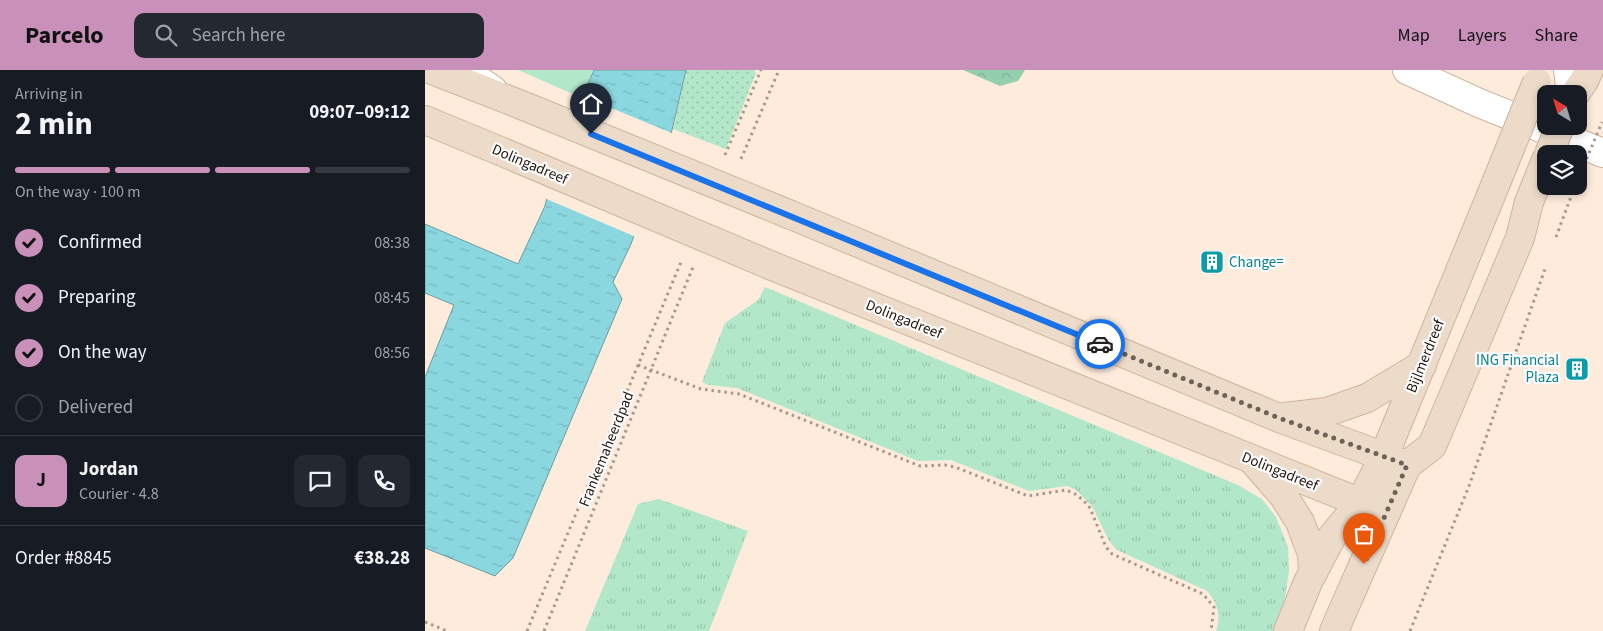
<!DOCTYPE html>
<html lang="en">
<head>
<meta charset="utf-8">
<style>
  :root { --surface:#171b24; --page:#242831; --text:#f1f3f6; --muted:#9ea1a6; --line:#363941; --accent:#c991ba }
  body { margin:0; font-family:"Source Sans 3",sans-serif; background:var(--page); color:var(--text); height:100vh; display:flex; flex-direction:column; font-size:19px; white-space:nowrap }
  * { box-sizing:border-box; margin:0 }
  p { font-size:16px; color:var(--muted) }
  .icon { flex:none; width:28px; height:28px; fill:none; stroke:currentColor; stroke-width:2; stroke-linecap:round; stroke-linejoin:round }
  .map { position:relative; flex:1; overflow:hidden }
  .sheet { display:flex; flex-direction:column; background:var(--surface); width:425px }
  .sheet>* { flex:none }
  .needle { width:32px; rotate:322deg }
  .fabs { position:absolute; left:1112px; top:15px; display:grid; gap:10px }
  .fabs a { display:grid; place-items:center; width:50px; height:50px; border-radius:10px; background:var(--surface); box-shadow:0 2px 8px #0003; font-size:25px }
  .pin { position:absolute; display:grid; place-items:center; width:42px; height:42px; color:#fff; margin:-51px -21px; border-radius:50% 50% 50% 0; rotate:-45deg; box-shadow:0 0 5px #0007 }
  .pin .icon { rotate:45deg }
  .courier { position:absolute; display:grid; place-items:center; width:50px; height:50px; margin:-25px; border:4px solid #1a73e8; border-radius:50%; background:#fff; color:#222; box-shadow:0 1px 6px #0007 }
  .summary em { font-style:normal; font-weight:700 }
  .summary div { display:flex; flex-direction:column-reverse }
  .summary { display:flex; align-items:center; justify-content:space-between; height:85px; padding:0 15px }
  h1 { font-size:32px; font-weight:700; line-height:38px }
  .bar { display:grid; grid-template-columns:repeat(4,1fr); gap:8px 5px; align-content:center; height:60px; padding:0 15px }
  .bar i { height:6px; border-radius:4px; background:var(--line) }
  .bar .active { background:var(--accent) }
  .bar p { grid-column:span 4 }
  .line { display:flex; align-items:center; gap:12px; padding:0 15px; border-top:1px solid var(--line) }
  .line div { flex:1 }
  .round { display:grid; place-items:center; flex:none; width:52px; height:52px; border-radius:10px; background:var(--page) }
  ol { padding:0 15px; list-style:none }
  li { display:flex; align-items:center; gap:15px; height:55px }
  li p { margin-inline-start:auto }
  li .icon { padding:5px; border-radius:50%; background:var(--accent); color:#111; stroke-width:4 }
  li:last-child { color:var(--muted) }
  li i { width:28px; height:28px; border:2px solid var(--line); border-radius:50% }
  header { display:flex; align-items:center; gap:30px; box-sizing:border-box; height:70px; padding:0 25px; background:var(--accent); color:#111 }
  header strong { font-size:24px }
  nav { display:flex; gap:28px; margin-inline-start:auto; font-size:18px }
  .search { width:350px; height:45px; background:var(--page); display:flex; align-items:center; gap:12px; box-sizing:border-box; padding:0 18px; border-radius:10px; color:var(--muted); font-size:19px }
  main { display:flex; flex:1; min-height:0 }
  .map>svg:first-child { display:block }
  .grass { fill:url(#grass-tufts) }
  .forest { fill:url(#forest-crowns) }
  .park { fill:#b3e7ca }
  .garden { fill:url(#garden-dots) }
  .water { fill:url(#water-ripples); stroke:#6b9da0 }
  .pier { fill:#fdebdc }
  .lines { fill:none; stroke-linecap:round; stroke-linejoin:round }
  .lane-casing { stroke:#d0b49b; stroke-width:20 }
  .street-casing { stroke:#d0b49b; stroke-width:30 }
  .secondary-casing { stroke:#d0b49b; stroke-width:30 }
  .path { stroke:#a7988b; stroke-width:3; stroke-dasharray:2.5 4; stroke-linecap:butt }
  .lane { stroke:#fff; stroke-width:18 }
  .street { stroke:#fff; stroke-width:28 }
  .secondary { stroke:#ecdbc9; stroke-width:28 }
  .secondary-bridge-casing { stroke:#d0b49b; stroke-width:30; stroke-linecap:butt }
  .path-bridge { stroke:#a7988b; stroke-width:3; stroke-dasharray:2.5 4; stroke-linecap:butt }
  .secondary-bridge { stroke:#ecdbc9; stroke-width:28 }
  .done { stroke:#6e6156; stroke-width:5; stroke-dasharray:0 9 }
  .route { stroke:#1a73e8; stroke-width:6 }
  .labels { text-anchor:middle; stroke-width:4.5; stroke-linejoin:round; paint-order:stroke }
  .street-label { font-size:15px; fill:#21170e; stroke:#fcfcfc }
  .culture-label { font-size:15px; fill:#0d838f; stroke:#fcfcfc; text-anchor:start }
</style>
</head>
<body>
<header>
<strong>Parcelo</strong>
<div class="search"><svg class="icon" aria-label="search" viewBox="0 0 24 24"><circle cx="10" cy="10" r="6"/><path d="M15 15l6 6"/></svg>Search here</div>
<nav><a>Map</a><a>Layers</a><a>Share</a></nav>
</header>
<main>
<section class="sheet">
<div class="summary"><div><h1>2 min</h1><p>Arriving in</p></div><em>09:07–09:12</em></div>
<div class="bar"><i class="active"></i><i class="active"></i><i class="active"></i><i></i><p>On the way · 100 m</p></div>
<ol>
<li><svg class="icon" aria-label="check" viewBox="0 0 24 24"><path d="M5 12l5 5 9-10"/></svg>Confirmed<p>08:38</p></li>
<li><svg class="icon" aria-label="check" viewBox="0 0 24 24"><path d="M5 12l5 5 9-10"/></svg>Preparing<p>08:45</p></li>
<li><svg class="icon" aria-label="check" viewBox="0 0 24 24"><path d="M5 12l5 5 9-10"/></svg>On the way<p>08:56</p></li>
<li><i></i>Delivered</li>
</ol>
<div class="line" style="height:90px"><b class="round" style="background:var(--accent);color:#111">J</b><div><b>Jordan</b><p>Courier · 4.8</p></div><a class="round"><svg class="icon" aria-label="chat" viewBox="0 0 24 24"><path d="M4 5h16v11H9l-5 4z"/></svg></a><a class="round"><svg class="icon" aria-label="phone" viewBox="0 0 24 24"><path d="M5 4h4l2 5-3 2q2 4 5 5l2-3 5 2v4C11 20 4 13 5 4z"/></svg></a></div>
<div class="line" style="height:65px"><div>Order #8845</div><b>€38.28</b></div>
</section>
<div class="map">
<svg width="1178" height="561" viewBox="0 0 1178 561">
  <defs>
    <pattern id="grass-tufts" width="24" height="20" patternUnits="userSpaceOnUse" patternTransform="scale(1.25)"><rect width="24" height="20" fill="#b3e7ca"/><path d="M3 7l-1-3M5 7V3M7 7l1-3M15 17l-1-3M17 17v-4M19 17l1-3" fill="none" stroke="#9ac5ac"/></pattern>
    <pattern id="forest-crowns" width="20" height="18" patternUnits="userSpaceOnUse" patternTransform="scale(1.25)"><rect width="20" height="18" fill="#93ceae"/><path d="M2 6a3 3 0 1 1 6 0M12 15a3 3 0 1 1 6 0" fill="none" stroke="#7eb094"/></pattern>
    <pattern id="garden-dots" width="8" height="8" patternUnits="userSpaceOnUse" patternTransform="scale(1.25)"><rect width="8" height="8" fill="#b3e7ca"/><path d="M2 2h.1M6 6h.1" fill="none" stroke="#9ac5ac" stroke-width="1.8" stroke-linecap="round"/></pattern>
    <pattern id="water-ripples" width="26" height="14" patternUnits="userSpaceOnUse" patternTransform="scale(1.25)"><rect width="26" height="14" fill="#8bd7df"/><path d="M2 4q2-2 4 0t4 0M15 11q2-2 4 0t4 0" fill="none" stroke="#78b8be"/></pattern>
  </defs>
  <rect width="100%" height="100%" fill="#fdebdc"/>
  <g class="grass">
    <path d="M340 217 813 415 837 429 851 447 863 477 864 501 860 528 857 541 849 561H791C796 546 793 533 782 521L692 480 684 471 667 436 650 419 642 416 604 421 526 390 493 391 312 318 283 315 277 312 300 253 333 230Z"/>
    <polygon points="234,429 323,461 284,561 160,561 213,434"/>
  </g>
  <polygon class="forest" points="538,0 600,0 593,11 575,16"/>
  <polygon class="park" points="93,0 168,0 157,28"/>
  <polygon class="garden" points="261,0 329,0 331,3 301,79 248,59"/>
  <polygon class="water" points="169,0 261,0 246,64 206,174 188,212 197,229 88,488 70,506 0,478 0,307 29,235 0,223 0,154 93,194 120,136 133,81"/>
  <polygon class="pier" points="155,25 249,64 211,167 119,128 131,80"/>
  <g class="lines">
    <g class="lane-casing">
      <polyline id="lane" points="48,0 72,17"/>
    </g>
    <g class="street-casing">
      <g id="street">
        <polyline points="982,0 1054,33 1178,83"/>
        <polyline points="1143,0 1146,24"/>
      </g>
    </g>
    <g class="secondary-casing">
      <g id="secondary">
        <polyline points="7,0 94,34"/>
        <polyline points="1150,24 1159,11 1164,0"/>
        <polyline points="0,50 75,81"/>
        <polyline points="366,145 854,348 982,395"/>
        <polyline points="345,195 961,443"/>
        <polyline points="860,347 902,342 942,328 997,295"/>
        <polyline points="830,393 858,425 875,452 887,484 888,503"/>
        <polyline points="863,561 883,512 906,468 935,433 959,386 1071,113"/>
        <polyline points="909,561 982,395 1007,376 1095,168 1104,132 1121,90"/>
      </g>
    </g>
    <g class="path">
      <polyline points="300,85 336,0"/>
      <polyline points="316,89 354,0"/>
      <polyline points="1131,167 1150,116"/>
      <polyline points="213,295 276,319 314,324 495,396 520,395 530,397 603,426 641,420 650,424 658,430 665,438 681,477 687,484 778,524 789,537 786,561"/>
      <polyline points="0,552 22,561"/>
      <polyline points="102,561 256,192"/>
      <polyline points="119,561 268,197"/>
      <polyline points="985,561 1044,416 1121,196"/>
    </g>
    <use href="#lane" class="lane"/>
    <use href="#street" class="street"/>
    <use href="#secondary" class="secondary"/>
    <g class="secondary-bridge-casing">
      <g id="secondary-bridge">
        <polyline points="94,34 366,145"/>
        <polyline points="75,81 345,195"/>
        <polyline points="1124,84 1135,56"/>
        <polyline points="1071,113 1112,12"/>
      </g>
    </g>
    <polyline class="path-bridge" points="1154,107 1177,52"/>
    <use href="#secondary-bridge" class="secondary-bridge"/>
  </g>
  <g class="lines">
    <polyline class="done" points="675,274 854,348 982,395 939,494"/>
    <polyline class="route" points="166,64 675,274"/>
  </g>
  <defs>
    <g id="building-square" transform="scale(1.25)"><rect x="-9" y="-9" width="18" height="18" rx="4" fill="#0f9aa8" stroke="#fcfcfc"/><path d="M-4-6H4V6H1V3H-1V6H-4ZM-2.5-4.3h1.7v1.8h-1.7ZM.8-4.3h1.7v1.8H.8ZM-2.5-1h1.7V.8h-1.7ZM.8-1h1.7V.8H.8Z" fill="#fff"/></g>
  </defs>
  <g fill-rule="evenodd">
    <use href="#building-square" x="787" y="192"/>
    <use href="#building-square" x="1152" y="299"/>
  </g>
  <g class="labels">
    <g class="street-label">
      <text transform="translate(105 94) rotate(23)" y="5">Dolingadreef</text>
      <text transform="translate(479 249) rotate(22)" y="5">Dolingadreef</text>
      <text transform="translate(1000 286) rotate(-68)" y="5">Bijlmerdreef</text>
      <text transform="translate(181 379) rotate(-68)" y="5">Frankemaheerdpad</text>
      <text transform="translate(855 401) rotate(22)" y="5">Dolingadreef</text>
    </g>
    <g class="culture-label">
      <text x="804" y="197">Change=</text>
      <text x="1134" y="295" text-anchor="end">ING Financial<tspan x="1134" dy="17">Plaza</tspan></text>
    </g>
  </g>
</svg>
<div class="fabs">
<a><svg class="needle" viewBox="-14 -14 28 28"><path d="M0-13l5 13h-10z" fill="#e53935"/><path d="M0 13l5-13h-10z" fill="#9ea1a6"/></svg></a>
<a><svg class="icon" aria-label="layers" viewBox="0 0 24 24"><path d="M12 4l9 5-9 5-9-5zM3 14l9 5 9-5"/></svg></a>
</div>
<div class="pin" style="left:939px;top:494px;background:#ea580c"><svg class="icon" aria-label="bag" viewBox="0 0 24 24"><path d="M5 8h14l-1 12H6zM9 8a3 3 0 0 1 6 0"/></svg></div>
<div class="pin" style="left:166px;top:64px;background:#1f2937"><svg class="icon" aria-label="home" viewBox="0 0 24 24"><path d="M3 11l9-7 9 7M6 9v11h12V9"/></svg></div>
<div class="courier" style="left:675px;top:274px"><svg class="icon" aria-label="car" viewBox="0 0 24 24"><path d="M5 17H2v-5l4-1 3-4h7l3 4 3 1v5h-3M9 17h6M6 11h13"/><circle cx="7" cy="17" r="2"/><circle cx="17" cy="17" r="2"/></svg></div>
</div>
</main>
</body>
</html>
